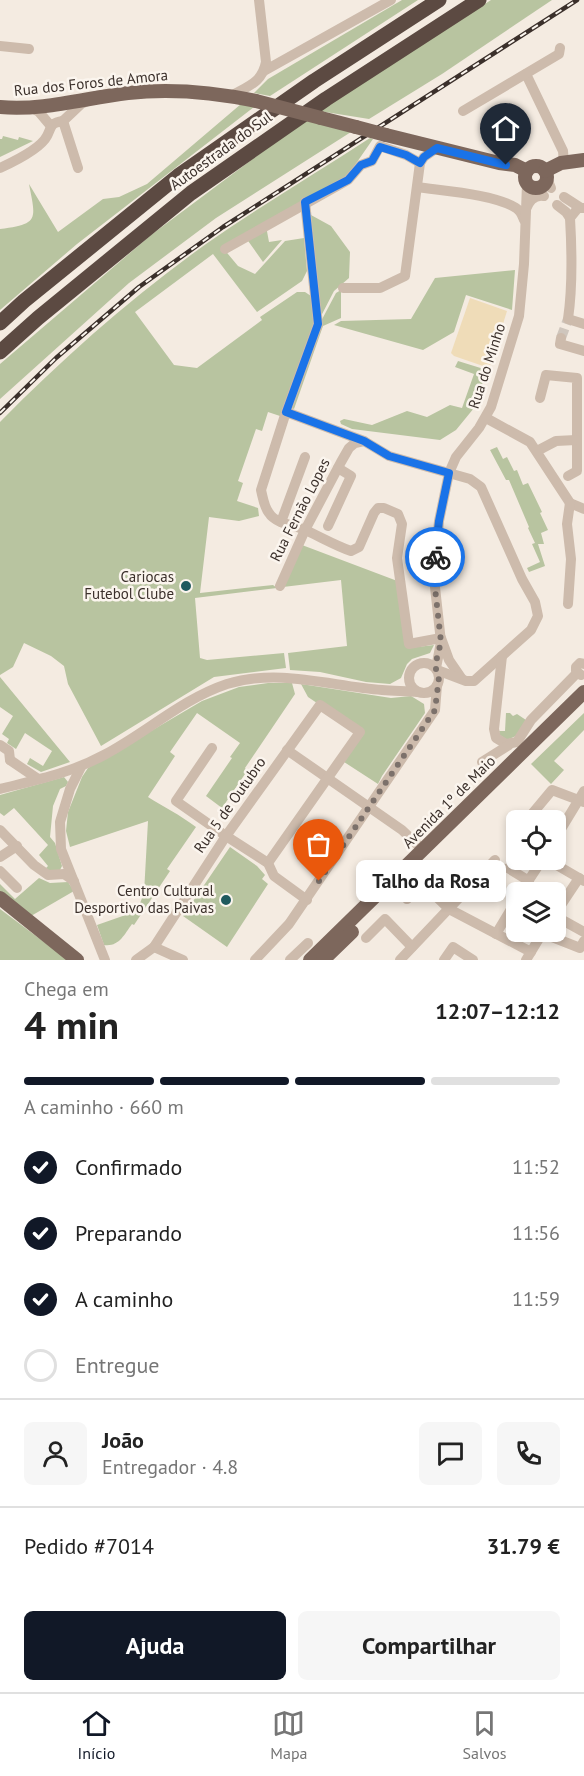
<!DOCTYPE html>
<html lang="pt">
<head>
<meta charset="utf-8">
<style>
  :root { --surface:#fff; --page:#f6f6f6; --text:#222; --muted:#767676; --line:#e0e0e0; --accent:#111827 }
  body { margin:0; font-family:"PT Sans",sans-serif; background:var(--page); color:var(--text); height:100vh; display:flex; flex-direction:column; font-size:22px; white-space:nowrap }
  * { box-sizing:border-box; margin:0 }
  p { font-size:20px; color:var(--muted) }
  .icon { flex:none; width:33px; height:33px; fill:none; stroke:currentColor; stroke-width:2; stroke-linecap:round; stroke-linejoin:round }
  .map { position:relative; height:960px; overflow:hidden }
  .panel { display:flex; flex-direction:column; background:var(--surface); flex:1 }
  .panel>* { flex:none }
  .tools { position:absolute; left:506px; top:810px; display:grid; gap:12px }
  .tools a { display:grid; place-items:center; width:60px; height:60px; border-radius:9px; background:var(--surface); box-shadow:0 3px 9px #0003; font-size:30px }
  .pin { position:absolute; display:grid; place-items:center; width:51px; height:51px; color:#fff; margin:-62px -26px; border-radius:50% 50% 50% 0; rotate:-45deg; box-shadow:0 0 6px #0007 }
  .pin .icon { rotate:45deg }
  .courier { position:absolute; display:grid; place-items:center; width:60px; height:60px; margin:-30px; border:4px solid #1a73e8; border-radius:50%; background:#fff; color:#222; box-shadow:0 2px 8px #0007 }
  .bubble { position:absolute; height:42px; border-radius:9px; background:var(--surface); box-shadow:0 3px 9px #0003; font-size:20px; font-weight:800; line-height:42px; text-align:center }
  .head em { font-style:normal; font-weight:800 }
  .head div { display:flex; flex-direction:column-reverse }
  .head { display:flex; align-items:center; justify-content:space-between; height:102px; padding:0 24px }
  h1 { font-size:39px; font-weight:800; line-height:45px }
  .bar { display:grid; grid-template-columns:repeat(4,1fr); gap:9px 6px; align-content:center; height:72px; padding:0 24px }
  .bar i { height:8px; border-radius:4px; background:var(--line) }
  .bar .selected { background:var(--accent) }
  .bar p { grid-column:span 4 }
  .line { display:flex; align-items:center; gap:15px; padding:0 24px; border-top:2px solid var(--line) }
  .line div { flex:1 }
  .round { display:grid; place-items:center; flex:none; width:63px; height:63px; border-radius:9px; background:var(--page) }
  ol { padding:0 24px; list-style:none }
  li { display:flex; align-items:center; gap:18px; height:66px }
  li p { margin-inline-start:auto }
  li .icon { padding:6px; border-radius:50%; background:var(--accent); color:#fff; stroke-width:4 }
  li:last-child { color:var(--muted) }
  li i { width:33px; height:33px; border:3px solid var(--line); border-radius:50% }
  .cta { display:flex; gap:12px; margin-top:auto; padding:12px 24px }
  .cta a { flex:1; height:69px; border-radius:9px; background:var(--accent); color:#fff; font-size:24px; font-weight:800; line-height:69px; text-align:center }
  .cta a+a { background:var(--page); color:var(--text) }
  .dock { display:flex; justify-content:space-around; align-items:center; height:84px; border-top:2px solid var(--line); background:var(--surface); font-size:16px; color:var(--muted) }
  .dock a { display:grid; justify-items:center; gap:3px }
  .dock .selected { color:var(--accent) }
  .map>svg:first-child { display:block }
  .green { fill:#b8c4a0 }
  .sand { fill:#efdcb8 }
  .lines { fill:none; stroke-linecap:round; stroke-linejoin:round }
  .minor-tunnel { stroke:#cfc6bd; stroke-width:10; stroke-dasharray:10 5; stroke-linecap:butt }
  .minor { stroke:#cdbbac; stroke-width:10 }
  .major { stroke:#7d675c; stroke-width:14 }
  .highway { stroke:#5c4a42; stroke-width:15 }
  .rail-casing { stroke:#3b302b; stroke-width:4.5 }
  .rail { stroke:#fbf5ee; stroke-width:2; stroke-dasharray:7; stroke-linecap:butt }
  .major-bridge { stroke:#7d675c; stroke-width:14 }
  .done { stroke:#7c716b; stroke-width:6; stroke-dasharray:0 10.8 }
  .route { stroke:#1a73e8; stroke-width:8 }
  .poi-dot { fill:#1f5a5e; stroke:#fbf5ee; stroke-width:2 }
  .labels { text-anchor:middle; stroke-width:5; stroke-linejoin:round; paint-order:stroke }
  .street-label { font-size:15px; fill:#3b302b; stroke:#fbf5ee }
  .poi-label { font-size:15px; fill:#3b302b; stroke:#fbf5ee; text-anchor:end }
</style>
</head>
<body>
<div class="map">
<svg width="584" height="960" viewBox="0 0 584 960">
  <rect width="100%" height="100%" fill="#f4ebe1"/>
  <g class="green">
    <polygon points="402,0 418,0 270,96 254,93 268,79"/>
    <polygon points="491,0 552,0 442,74 369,119 319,111"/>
    <path d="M241 104 254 107 77 244 0 310V229C39 224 36 220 29 184L58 232 103 199 119 197 147 184Z"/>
    <polygon points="305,120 351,132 216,218 129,283 0,399 0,364 151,235"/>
    <polygon points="3,136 18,140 19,137 33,141 0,157 0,139 2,139"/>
    <path d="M370 138 373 139 346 178 223 248 238 266 255 274 285 241 304 238 307 271 302 281 257 312 213 254 135 312 174 365 197 368 262 320 260 317 297 292H305L311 296 315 324 280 416 268 412 262 431 256 429 238 481 243 483 237 501 258 508 259 516 239 521 209 517 200 593 273 585 277 588 195 598 200 658 207 660 284 653 286 668 214 677 101 746 68 684 64 666 51 656 24 643 13 667 0 675V422C64 357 132 297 206 244 259 207 316 173 370 138Z"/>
    <polygon points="311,215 331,226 350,252 349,278 334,291 319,320"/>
    <polygon points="266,226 269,242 282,240 263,262 246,238"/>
    <polygon points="515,270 512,310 466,295 454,332 423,350 334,325 341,321 411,319 435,278"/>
    <polygon points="341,290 341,318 323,326 294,409 289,407 319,325 336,293"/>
    <polygon points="458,361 487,370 474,408 456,430 440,440 352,429 341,424 340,421 344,419 372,425 407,411 427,417 450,405 462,408 474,374 455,367"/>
    <polygon points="497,447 503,459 507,457 514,471 517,470 523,485 528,483 542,512 540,513 548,530 541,533 544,544 538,544 545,566 529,572 527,568 540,562 532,544 535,543 528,528 529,527 509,480 506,480 490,450"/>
    <polygon points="302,545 400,582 409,648 434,645 430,653 412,659 407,664 401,678 390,684 366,682 320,672 290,670 288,653 347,646 341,580 283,587"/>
    <polygon points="0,677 70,762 41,772 27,764 30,758 43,766 52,751 25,733 16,749 7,743 9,739 2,734 13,716 0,707"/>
    <path d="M268 683H292L295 694 245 768 247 771 222 808 206 796 232 758 230 757 240 743 197 713 170 752 175 756 148 797C164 807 180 815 196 827L167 869 170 871 134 925 132 924C124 935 119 947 104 945L97 925 137 911 144 893 148 821 70 847 66 831 68 812 82 777 88 768 202 701 239 687Z"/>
    <polygon points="301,684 391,698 411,696 424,704 425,713 382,776 378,784 341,760 360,732 308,697"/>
    <polygon points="506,713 510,713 513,716 517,714 526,720 516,736 507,740 500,735 499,731 505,731"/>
    <polygon points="584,713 584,730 554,761 564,770 551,784 531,764"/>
    <polygon points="64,777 68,782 66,786 60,789 53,806 50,837 55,843 62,866 60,870 50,871 45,869 48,866 39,855 48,845 14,808 4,816 0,813 0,795"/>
    <polygon points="230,847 257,866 265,875 262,879 268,884 227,947 183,916"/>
    <polygon points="39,878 50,883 68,882 74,891 31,916 0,893 0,884 15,899"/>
    <polygon points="0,909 68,960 0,960"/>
  </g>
  <polygon class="sand" points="470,298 507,311 490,366 486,367 454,356 451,353"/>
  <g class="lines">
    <polyline class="minor-tunnel" points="561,338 568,319"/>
    <g class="minor">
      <polyline points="0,46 29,49"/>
      <polyline points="264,71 391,0"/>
      <polyline points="526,74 563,151 564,163"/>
      <path d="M231 96C248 86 262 83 266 62L259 0"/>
      <polyline points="30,107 39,112 50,125"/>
      <polyline points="463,111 559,54 560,48"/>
      <polyline points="63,121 81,104 88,101"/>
      <path d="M0 168C13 162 41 148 47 136 52 126 50 123 63 121L78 168"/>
      <polyline points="547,178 551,188"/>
      <path d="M417 187C444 191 494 194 516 208 521 211 522 215 524 220"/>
      <polyline points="564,197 581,208"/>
      <path d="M305 202 318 324 286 412 261 490C263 498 264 507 269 513 275 523 292 525 303 529 319 536 334 545 351 551L359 547 374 513 378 508H384L398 514 402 524 397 558 409 644 441 638 449 660 462 679"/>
      <polyline points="557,205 566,212 570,218"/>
      <path d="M584 208H578L570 218C572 252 573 285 568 319L584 324"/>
      <path d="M526 209C529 201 534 194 544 196"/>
      <polyline points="225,249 348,180 361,165 372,161 380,146 406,155 420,163"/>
      <polyline points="343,288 380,288 405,276 420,163 424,157 437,148"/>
      <polyline points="561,338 560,344 584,351"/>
      <polyline points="540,398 546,375 577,378 577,471 568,476"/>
      <polyline points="286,412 364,441"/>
      <polyline points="486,418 530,442 570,503 584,509"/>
      <polyline points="537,451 556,441 576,440"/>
      <polyline points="281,522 305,457"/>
      <polyline points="328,526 351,476 338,468"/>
      <polyline points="280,586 305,530 341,462 349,448 355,443 364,441 389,456 470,479 481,487 522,579 535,602 538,616 531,630 474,681 466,681 437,670"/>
      <polyline points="568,604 571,559 567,524 570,503"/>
      <polyline points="502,656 494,729 496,738 506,744 517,742 531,720 577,673"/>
      <circle cx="424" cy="678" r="15"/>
      <polyline points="436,668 441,642 434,578 439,521 449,473 456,457 479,428 491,407 519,316 524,264 527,184"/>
      <polyline points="581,675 576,671 576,667 580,663 584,664"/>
      <polyline points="0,745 9,751 10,760"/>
      <polyline points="212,748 176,801 226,836 268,863 274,876 307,900"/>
      <polyline points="287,750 402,830 423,850"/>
      <polyline points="10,760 38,779"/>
      <polyline points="482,762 509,745"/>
      <polyline points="81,767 70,789 60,822 61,849 105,960"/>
      <path d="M0 789C36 780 71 773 104 755 146 733 182 699 227 684 279 668 330 686 382 690 394 691 406 691 418 692"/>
      <polyline points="527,820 552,790 584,802"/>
      <polyline points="0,830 34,865 48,875 64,874 74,881"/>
      <polyline points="555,839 584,791"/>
      <polyline points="0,857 17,846"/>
      <polyline points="548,860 584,881"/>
      <polyline points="508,868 529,881"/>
      <polyline points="0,871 17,888"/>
      <polyline points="521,892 542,860"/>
      <polyline points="407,899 423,884 449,909 531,952"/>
      <polyline points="555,914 579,878"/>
      <polyline points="555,916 584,932"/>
      <polyline points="542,933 580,948 584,941"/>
      <polyline points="496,934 516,901"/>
      <polyline points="366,938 385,919 412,947"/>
      <polyline points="154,947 183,960"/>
      <polyline points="136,960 154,947 226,836 320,705 360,732 268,863"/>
      <polyline points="255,960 289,924 435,710 437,685"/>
      <polyline points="290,960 308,943"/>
      <polyline points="400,960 495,860"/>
      <polyline points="444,960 453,947 473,960"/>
      <polyline points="526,960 543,932"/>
    </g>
    <g class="major">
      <path d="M0 107C43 111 85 98 128 93 172 88 213 92 256 101"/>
      <polyline points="321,118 356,127"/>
      <polyline points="386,135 499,163 515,165 527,171"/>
      <circle cx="536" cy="177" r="11"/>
      <polyline points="545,171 561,163 584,160"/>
      <polyline points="0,898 77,960"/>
      <polyline points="310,960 584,692"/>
      <polyline points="323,960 352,932"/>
    </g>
    <g class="highway">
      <polyline points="0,323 24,301 178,176 314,81 439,0"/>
      <polyline points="0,352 38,318 191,193 326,99 479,0"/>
    </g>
    <g class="rail-casing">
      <polyline id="rail" points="0,413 56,358 139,287 223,227 577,0"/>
    </g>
    <use href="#rail" class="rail"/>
    <g class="major-bridge">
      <polyline points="256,101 321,118"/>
      <polyline points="356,127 386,135"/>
    </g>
  </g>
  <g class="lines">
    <polyline class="done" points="319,881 435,710 439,677 436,669 436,662 441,642 435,588 435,557"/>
    <polyline class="route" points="435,557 439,521 449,473 389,456 364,441 286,412 318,324 305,202 348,180 361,165 372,161 380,147 406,155 420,163 424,157 437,148 506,165"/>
  </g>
  <g class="poi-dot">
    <circle cx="186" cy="586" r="6"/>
    <circle cx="226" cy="900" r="6"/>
  </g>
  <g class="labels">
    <g class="street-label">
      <text transform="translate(91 83) rotate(-6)" y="5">Rua dos Foros de Amora</text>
      <text transform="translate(221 151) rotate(-36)" y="5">Autoestrada do Sul</text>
      <text transform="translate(487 366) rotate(-72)" y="5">Rua do Minho</text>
      <text transform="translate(300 510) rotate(-63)" y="5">Rua Fernão Lopes</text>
      <text transform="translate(449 802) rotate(-45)" y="5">Avenida 1º de Maio</text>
      <text transform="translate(230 805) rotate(-55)" y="5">Rua 5 de Outubro</text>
    </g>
    <g class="poi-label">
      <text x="174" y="582">Cariocas<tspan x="174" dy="17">Futebol Clube</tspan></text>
      <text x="214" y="896">Centro Cultural<tspan x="214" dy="17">Desportivo das Paivas</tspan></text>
    </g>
  </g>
</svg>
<div class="tools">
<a><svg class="icon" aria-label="locate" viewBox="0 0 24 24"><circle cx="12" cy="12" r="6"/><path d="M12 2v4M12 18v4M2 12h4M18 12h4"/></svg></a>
<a><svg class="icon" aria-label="layers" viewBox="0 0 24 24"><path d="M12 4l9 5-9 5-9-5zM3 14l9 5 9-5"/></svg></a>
</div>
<div class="pin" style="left:319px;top:881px;background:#ea580c"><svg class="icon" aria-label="bag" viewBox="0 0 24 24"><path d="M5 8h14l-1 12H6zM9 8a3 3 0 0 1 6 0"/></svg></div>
<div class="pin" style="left:506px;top:165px;background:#1f2937"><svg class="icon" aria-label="home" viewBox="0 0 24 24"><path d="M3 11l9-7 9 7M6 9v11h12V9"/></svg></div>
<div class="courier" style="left:435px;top:557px"><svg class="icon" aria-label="bike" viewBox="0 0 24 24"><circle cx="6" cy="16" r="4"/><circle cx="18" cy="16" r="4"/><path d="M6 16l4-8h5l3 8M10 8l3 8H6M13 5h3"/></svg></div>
<div class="bubble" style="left:356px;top:860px;width:150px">Talho da Rosa</div>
</div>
<section class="panel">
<div class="head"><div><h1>4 min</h1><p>Chega em</p></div><em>12:07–12:12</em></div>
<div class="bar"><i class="selected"></i><i class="selected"></i><i class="selected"></i><i></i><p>A caminho · 660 m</p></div>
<ol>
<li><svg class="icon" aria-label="check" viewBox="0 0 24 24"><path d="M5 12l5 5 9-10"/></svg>Confirmado<p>11:52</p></li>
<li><svg class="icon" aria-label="check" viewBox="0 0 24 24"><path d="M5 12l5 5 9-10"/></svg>Preparando<p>11:56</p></li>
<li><svg class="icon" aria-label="check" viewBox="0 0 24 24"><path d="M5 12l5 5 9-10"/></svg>A caminho<p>11:59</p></li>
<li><i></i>Entregue</li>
</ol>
<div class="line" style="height:108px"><a class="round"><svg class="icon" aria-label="person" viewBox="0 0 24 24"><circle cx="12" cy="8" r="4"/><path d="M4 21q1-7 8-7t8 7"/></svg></a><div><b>João</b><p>Entregador · 4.8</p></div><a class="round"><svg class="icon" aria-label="chat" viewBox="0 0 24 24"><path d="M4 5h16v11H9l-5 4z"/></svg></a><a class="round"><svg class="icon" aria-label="phone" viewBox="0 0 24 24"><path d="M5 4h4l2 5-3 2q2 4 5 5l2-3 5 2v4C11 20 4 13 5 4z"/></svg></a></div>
<div class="line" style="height:78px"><div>Pedido #7014</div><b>31.79 €</b></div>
<div class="cta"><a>Ajuda</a><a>Compartilhar</a></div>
</section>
<nav class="dock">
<a class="selected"><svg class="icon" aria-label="home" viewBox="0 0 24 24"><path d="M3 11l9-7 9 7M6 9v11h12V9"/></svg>Início</a>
<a><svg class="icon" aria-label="map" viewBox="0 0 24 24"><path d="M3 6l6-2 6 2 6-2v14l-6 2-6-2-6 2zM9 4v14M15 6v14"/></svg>Mapa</a>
<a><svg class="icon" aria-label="saved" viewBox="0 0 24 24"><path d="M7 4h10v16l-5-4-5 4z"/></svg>Salvos</a>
</nav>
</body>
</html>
